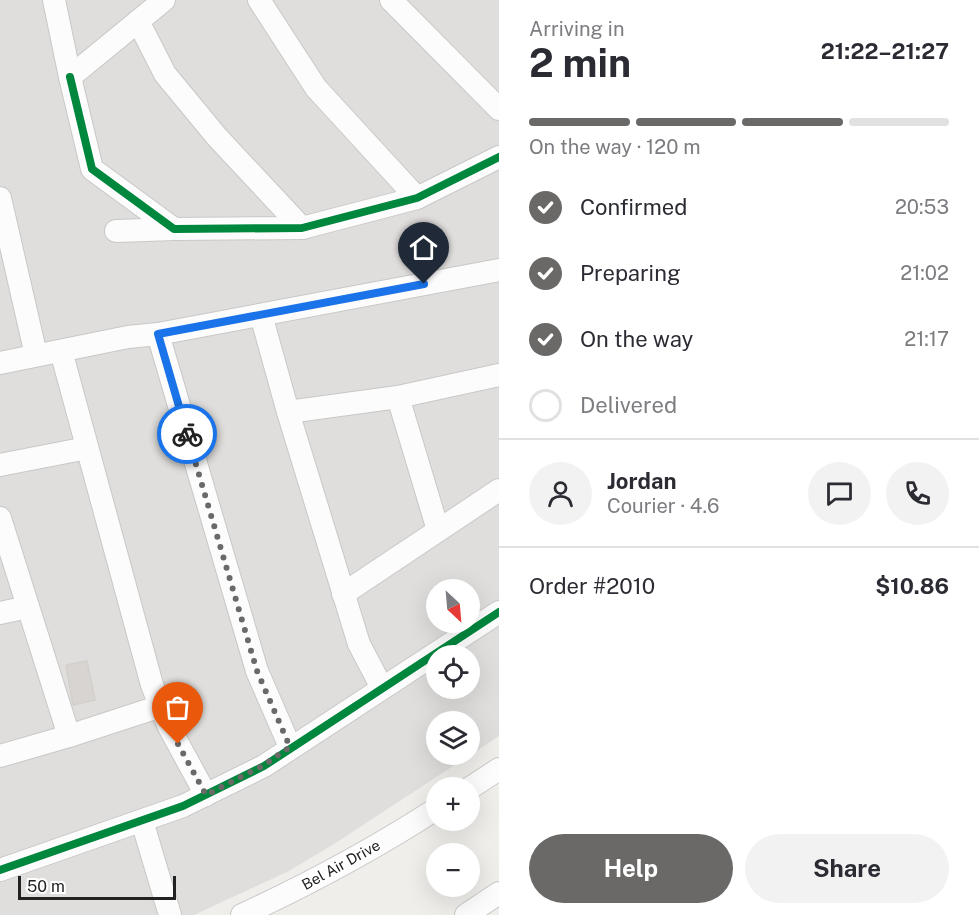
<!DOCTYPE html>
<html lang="en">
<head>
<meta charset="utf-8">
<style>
  :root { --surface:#fff; --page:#f2f2f3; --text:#2b2b33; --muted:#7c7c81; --line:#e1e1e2; --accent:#6a6968 }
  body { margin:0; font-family:"Public Sans",sans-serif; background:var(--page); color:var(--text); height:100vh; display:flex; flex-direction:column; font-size:22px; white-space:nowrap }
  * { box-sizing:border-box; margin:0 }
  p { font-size:20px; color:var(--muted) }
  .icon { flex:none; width:33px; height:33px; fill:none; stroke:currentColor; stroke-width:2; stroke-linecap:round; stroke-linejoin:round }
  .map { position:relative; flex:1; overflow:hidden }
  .details { display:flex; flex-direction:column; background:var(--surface); width:480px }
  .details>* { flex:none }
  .needle { width:39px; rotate:154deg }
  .tools { position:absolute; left:426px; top:579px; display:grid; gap:12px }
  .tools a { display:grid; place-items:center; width:54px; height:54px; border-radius:50%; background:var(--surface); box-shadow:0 6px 24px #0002; font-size:30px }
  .scale { position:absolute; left:18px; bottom:15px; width:158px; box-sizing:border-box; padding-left:6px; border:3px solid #222; border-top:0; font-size:16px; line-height:21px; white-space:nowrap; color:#222; -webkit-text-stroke:4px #fff; paint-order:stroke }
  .pin { position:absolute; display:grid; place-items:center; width:51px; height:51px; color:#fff; margin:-62px -26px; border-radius:50% 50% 50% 0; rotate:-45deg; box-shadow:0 0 6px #0007 }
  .pin .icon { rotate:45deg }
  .courier { position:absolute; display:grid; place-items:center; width:60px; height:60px; margin:-30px; border:4px solid #1a73e8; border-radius:50%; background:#fff; color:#222; box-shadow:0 2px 8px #0007 }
  .head em { font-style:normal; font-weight:700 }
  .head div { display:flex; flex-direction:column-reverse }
  .head { display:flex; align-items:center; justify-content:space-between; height:102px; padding:0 30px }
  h1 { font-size:39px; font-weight:700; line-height:45px }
  .bar { display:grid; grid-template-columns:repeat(4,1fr); gap:9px 6px; align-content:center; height:72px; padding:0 30px }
  .bar i { height:8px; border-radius:4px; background:var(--line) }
  .bar .on { background:var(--accent) }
  .bar p { grid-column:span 4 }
  .line { display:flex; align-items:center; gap:15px; padding:0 30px; border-top:2px solid var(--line) }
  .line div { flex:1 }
  .round { display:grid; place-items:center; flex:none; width:63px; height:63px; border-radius:32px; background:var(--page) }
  ol { padding:0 30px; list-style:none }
  li { display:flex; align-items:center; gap:18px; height:66px }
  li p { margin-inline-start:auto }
  li .icon { padding:6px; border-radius:50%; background:var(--accent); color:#fff; stroke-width:4 }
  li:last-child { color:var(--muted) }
  li i { width:33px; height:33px; border:3px solid var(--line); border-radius:50% }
  .cta { display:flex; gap:12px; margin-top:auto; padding:12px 30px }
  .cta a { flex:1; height:69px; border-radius:36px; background:var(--accent); color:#fff; font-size:24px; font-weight:700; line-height:69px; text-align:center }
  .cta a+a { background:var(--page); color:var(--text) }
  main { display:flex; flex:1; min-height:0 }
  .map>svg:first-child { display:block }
  .residential { fill:#dfdedc; fill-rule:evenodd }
  .building { fill:#d7d4d2; stroke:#d3d0cc; stroke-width:1.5 }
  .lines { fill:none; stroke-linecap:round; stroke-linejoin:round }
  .minor-casing { stroke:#c9c8c7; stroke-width:24 }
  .minor { stroke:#fdfcfc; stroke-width:22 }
  .cycleway-casing { stroke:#fff; stroke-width:11 }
  .cycleway { stroke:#00873e; stroke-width:8 }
  .done { stroke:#6a6968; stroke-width:6; stroke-dasharray:0 10.8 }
  .route { stroke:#1a73e8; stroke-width:8 }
  .labels { text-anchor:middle; stroke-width:5; stroke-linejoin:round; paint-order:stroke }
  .street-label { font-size:15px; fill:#222; stroke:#fff }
</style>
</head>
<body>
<main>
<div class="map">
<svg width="499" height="915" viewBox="0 0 499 915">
  <rect width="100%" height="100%" fill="#f0eeeb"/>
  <path class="residential" d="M0 0H499V736L334 844 289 871 194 915H0ZM436 590H470V622H436ZM436 656H470V688H436ZM436 722H470V754H436Z"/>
  <polygon class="building" points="87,661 95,700 73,705 66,665"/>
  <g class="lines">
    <g class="minor-casing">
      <g id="minor">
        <polyline points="54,0 70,77 164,0"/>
        <polyline points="259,0 316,88 417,198"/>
        <polyline points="391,0 499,109"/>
        <polyline points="138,21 165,74 217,137 302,228"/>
        <polyline points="70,77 92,169 174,229 302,228 417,198 499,157"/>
        <polyline points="0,198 36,355"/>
        <polyline points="116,231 174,229"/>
        <polyline points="261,315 288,412 359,644 382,688"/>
        <polyline points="158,334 257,671 290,747"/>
        <polyline points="61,351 152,685 169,727 206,795"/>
        <polyline points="0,363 128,337 158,334 499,270"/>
        <polyline points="398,397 438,530"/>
        <polyline points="288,412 398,397 499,375"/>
        <polyline points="0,465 87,448"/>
        <polyline points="0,518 69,736 161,706"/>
        <polyline points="343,594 499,490"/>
        <polyline points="0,613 28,607"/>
        <polyline points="0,756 69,736"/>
        <polyline points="470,788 499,769"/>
        <polyline points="142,821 170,915"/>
        <polyline points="0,870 183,806 264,766 499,612"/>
        <path d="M242 915C309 884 374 849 436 809"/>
        <polyline points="466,915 499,893"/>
      </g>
    </g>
    <use href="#minor" class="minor"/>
    <g class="cycleway-casing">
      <g id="cycleway">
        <polyline points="70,77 92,169 174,229 302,228 417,198 499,157"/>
        <polyline points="0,870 183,806 264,766 499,612"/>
      </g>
    </g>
    <use href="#cycleway" class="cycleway"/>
  </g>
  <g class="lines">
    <polyline class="done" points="178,744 206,795 264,765 290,747 257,671 187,434"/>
    <polyline class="route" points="187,434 158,334 424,284"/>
  </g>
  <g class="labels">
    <g class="street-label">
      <text transform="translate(341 865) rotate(-29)" y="5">Bel Air Drive</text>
    </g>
  </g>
</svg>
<div class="tools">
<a><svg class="needle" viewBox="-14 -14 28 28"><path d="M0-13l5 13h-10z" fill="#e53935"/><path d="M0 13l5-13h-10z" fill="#7c7c81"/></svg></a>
<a><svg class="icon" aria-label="locate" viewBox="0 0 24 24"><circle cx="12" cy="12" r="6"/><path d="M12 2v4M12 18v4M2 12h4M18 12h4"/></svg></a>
<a><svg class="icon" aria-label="layers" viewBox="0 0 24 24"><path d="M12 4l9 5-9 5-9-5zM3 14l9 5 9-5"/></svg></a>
<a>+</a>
<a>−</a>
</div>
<div class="scale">50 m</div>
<div class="pin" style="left:178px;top:744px;background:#ea580c"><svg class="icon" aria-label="bag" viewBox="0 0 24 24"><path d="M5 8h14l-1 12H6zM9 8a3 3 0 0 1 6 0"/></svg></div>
<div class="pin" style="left:424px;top:284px;background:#1f2937"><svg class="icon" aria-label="home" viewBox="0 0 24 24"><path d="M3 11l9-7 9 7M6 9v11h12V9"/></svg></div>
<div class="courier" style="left:187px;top:434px"><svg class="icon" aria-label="bike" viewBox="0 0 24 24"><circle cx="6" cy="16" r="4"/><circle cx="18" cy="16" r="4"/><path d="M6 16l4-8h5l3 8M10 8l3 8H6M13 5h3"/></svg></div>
</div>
<section class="details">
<div class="head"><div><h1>2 min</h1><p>Arriving in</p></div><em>21:22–21:27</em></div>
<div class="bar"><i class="on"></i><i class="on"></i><i class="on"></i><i></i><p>On the way · 120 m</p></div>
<ol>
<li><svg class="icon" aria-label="check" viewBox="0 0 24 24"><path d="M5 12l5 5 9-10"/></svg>Confirmed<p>20:53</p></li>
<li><svg class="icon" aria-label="check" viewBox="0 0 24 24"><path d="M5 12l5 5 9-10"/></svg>Preparing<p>21:02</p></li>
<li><svg class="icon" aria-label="check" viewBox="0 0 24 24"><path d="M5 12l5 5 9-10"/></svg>On the way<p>21:17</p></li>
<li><i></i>Delivered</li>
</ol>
<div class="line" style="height:108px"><a class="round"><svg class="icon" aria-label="person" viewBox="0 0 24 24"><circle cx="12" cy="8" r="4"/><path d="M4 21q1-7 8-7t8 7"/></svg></a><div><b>Jordan</b><p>Courier · 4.6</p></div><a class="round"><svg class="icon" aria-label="chat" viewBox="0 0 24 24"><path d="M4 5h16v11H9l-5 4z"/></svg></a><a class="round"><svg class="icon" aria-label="phone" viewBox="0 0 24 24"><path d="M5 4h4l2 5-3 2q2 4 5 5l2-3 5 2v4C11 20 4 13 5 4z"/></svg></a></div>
<div class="line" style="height:78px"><div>Order #2010</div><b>$10.86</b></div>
<div class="cta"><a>Help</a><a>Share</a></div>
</section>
</main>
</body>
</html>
